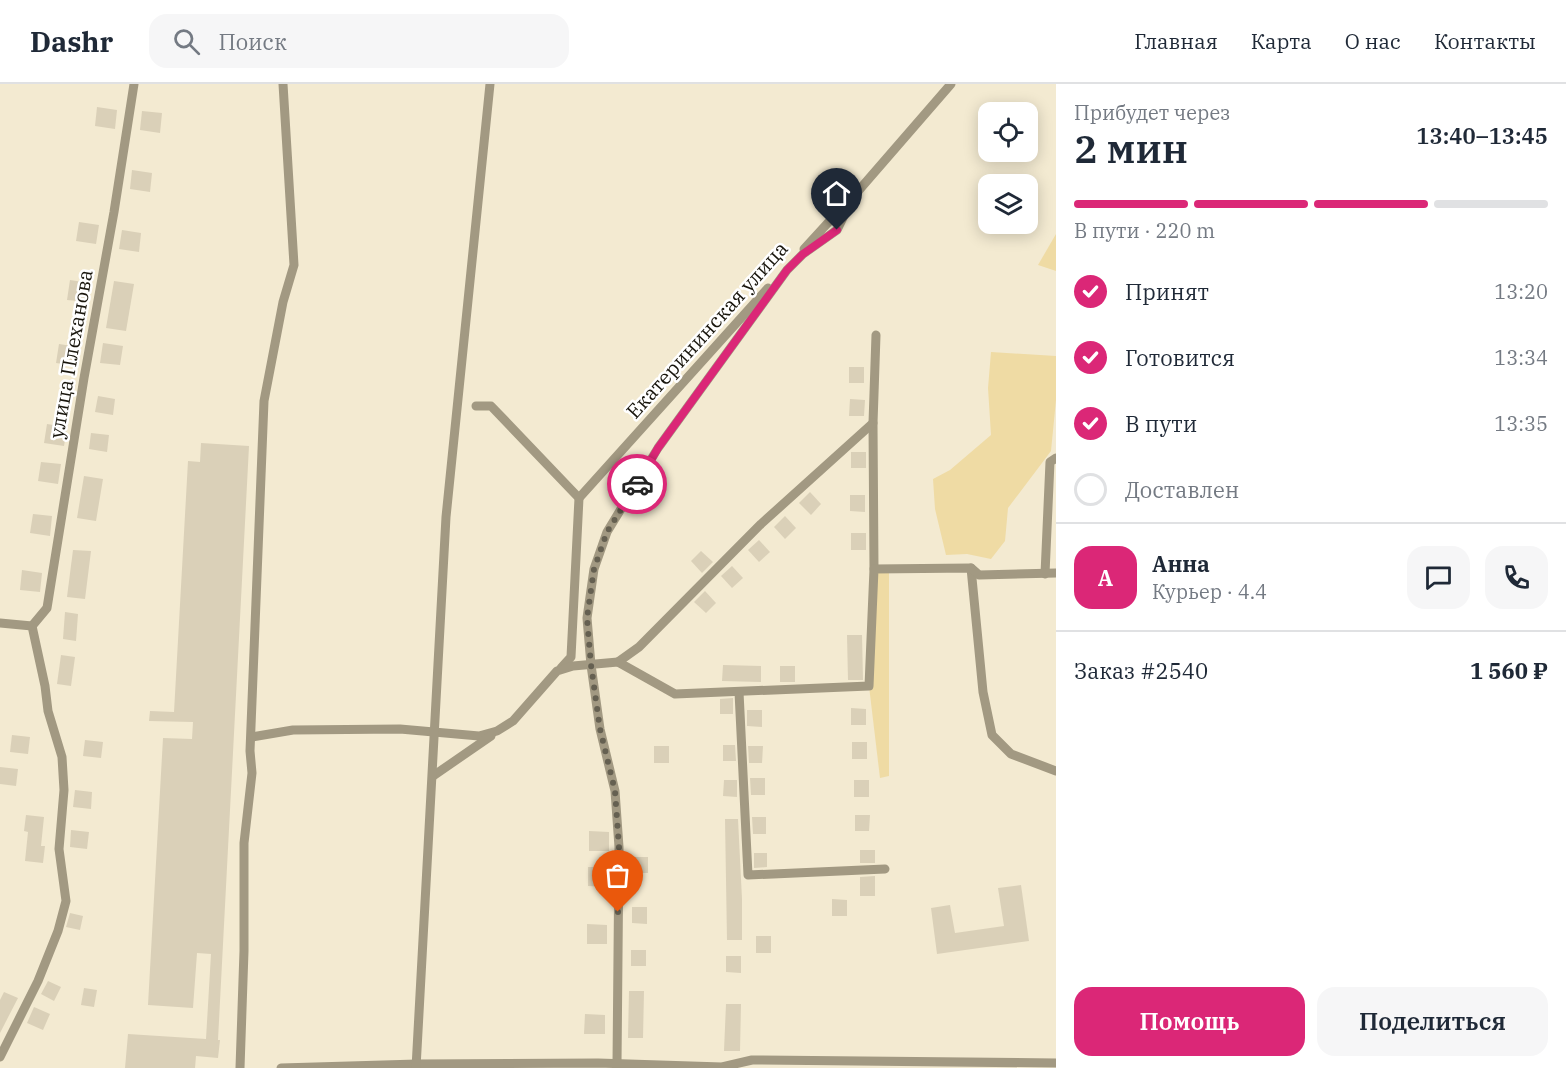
<!DOCTYPE html>
<html lang="ru">
<head>
<meta charset="utf-8">
<style>
  :root { --surface:#fff; --page:#f6f6f7; --text:#1f2937; --muted:#747a83; --line:#e0e1e3; --accent:#db2777 }
  body { margin:0; font-family:"IBM Plex Serif",serif; background:var(--page); color:var(--text); height:100vh; display:flex; flex-direction:column; font-size:22px; white-space:nowrap }
  * { box-sizing:border-box; margin:0 }
  p { font-size:20px; color:var(--muted) }
  .icon { flex:none; width:33px; height:33px; fill:none; stroke:currentColor; stroke-width:2; stroke-linecap:round; stroke-linejoin:round }
  .map { position:relative; flex:1; overflow:hidden }
  .side { display:flex; flex-direction:column; background:var(--surface); width:510px }
  .side>* { flex:none }
  .controls { position:absolute; left:978px; top:18px; display:grid; gap:12px }
  .controls a { display:grid; place-items:center; width:60px; height:60px; border-radius:12px; background:var(--surface); box-shadow:0 3px 15px #0003; font-size:30px }
  .pin { position:absolute; display:grid; place-items:center; width:51px; height:51px; color:#fff; margin:-62px -26px; border-radius:50% 50% 50% 0; rotate:-45deg; box-shadow:0 0 6px #0007 }
  .pin .icon { rotate:45deg }
  .courier { position:absolute; display:grid; place-items:center; width:60px; height:60px; margin:-30px; border:4px solid #db2777; border-radius:50%; background:#fff; color:#222; box-shadow:0 2px 8px #0007 }
  .overview em { font-style:normal; font-weight:600 }
  .overview div { display:flex; flex-direction:column-reverse }
  .overview { display:flex; align-items:center; justify-content:space-between; height:102px; padding:0 18px }
  h1 { font-size:39px; font-weight:600; line-height:45px }
  .bar { display:grid; grid-template-columns:repeat(4,1fr); gap:9px 6px; align-content:center; height:72px; padding:0 18px }
  .bar i { height:8px; border-radius:4px; background:var(--line) }
  .bar .active { background:var(--accent) }
  .bar p { grid-column:span 4 }
  .line { display:flex; align-items:center; gap:15px; padding:0 18px; border-top:2px solid var(--line) }
  .line div { flex:1 }
  .round { display:grid; place-items:center; flex:none; width:63px; height:63px; border-radius:18px; background:var(--page) }
  ol { padding:0 18px; list-style:none }
  li { display:flex; align-items:center; gap:18px; height:66px }
  li p { margin-inline-start:auto }
  li .icon { padding:6px; border-radius:50%; background:var(--accent); color:#fff; stroke-width:4 }
  li:last-child { color:var(--muted) }
  li i { width:33px; height:33px; border:3px solid var(--line); border-radius:50% }
  .primary-button { display:flex; gap:12px; margin-top:auto; padding:12px 18px }
  .primary-button a { flex:1; height:69px; border-radius:18px; background:var(--accent); color:#fff; font-size:24px; font-weight:600; line-height:69px; text-align:center }
  .primary-button a+a { background:var(--page); color:var(--text) }
  header { display:flex; align-items:center; gap:36px; box-sizing:border-box; height:84px; padding:0 30px; background:var(--surface); border-bottom:2px solid var(--line) }
  header strong { font-size:28px }
  nav { display:flex; gap:33px; margin-inline-start:auto; font-size:21px }
  .search { width:420px; height:54px; background:var(--page); display:flex; align-items:center; gap:15px; box-sizing:border-box; padding:0 21px; border-radius:18px; color:var(--muted); font-size:22px }
  main { display:flex; flex:1; min-height:0 }
  .map>svg:first-child { display:block }
  .green { fill:#efdba4 }
  .building { fill:#dad0b8 }
  .lines { fill:none; stroke-linecap:round; stroke-linejoin:round }
  .minor { stroke:#a29982; stroke-width:9 }
  .done { stroke:#656051; stroke-width:6; stroke-dasharray:0 10.8 }
  .route { stroke:#db2777; stroke-width:8 }
  .labels { text-anchor:middle; stroke-width:5; stroke-linejoin:round; paint-order:stroke }
  .street-label { font-size:20px; fill:#18150c; stroke:#fff }
</style>
</head>
<body>
<header>
<strong>Dashr</strong>
<div class="search"><svg class="icon" aria-label="search" viewBox="0 0 24 24"><circle cx="10" cy="10" r="6"/><path d="M15 15l6 6"/></svg>Поиск</div>
<nav><a>Главная</a><a>Карта</a><a>О нас</a><a>Контакты</a></nav>
</header>
<main>
<div class="map">
<svg width="1056" height="984" viewBox="0 0 1056 984">
  <rect width="100%" height="100%" fill="#f3ead1"/>
  <g class="green">
    <polygon points="1056,150 1056,187 1038,181"/>
    <polygon points="991,268 1056,272 1056,316 1051,367 1008,424 1005,457 991,475 967,470 946,471 935,425 933,395 950,386 991,351 988,304"/>
    <polygon points="889,488 889,692 880,694 869,602 877,489"/>
  </g>
  <g class="building">
    <polygon points="97,23 117,26 115,45 95,42"/>
    <polygon points="142,27 162,29 160,49 140,46"/>
    <polygon points="132,86 152,89 150,108 130,105"/>
    <polygon points="79,138 99,141 96,160 76,157"/>
    <polygon points="122,146 141,149 139,168 119,165"/>
    <polygon points="70,196 90,199 87,218 67,216"/>
    <polygon points="114,197 134,200 126,247 106,244"/>
    <polygon points="103,259 123,262 120,281 100,279"/>
    <polygon points="59,260 78,263 76,282 56,279"/>
    <rect x="849" y="283" width="15" height="16"/>
    <polygon points="98,312 115,315 113,331 95,328"/>
    <polygon points="850,315 865,316 864,332 849,332"/>
    <polygon points="47,340 67,343 64,362 44,359"/>
    <polygon points="91,349 109,351 107,368 89,365"/>
    <polygon points="201,359 249,362 218,956 220,956 218,974 196,972 195,984 125,984 128,950 206,955 211,870 197,869 193,924 148,921 163,654 192,655 193,638 149,637 150,627 174,628 188,377 200,378"/>
    <rect x="851" y="368" width="15" height="16"/>
    <polygon points="41,378 61,380 58,400 38,397"/>
    <polygon points="84,392 103,395 96,437 77,434"/>
    <polygon points="810,408 821,420 811,431 799,419"/>
    <polygon points="850,411 865,411 865,428 850,427"/>
    <polygon points="33,430 52,432 50,452 30,449"/>
    <polygon points="785,432 796,444 785,455 774,443"/>
    <rect x="851" y="449" width="15" height="17"/>
    <polygon points="759,456 770,468 759,478 748,466"/>
    <polygon points="73,466 91,467 85,515 67,513"/>
    <polygon points="701,467 713,478 702,489 691,477"/>
    <polygon points="732,482 743,494 732,504 721,492"/>
    <polygon points="22,486 42,489 40,508 20,506"/>
    <polygon points="705,507 716,519 706,529 694,518"/>
    <polygon points="65,528 78,530 76,557 63,555"/>
    <polygon points="847,551 862,551 863,596 848,596"/>
    <polygon points="61,571 75,573 71,602 57,600"/>
    <polygon points="723,581 761,582 761,598 722,597"/>
    <rect x="780" y="582" width="15" height="16"/>
    <polygon points="733,614 733,630 720,630 720,615"/>
    <polygon points="851,624 866,625 866,641 851,641"/>
    <polygon points="747,626 762,626 762,643 747,642"/>
    <polygon points="12,651 30,653 28,670 10,668"/>
    <polygon points="85,656 103,658 101,674 83,672"/>
    <rect x="852" y="658" width="15" height="17"/>
    <polygon points="723,661 735,661 736,677 723,677"/>
    <rect x="654" y="662" width="15" height="17"/>
    <polygon points="748,662 763,662 762,679 749,679"/>
    <polygon points="0,683 18,685 16,702 0,700"/>
    <polygon points="750,694 765,694 765,711 751,711"/>
    <polygon points="724,696 737,696 737,713 723,712"/>
    <rect x="854" y="696" width="15" height="17"/>
    <polygon points="75,706 92,708 91,725 73,723"/>
    <polygon points="26,731 44,733 41,762 45,762 43,779 25,777 28,748 24,747"/>
    <polygon points="855,731 870,731 869,747 855,747"/>
    <polygon points="752,733 766,733 766,750 753,750"/>
    <polygon points="725,735 738,735 742,815 742,856 727,856"/>
    <polygon points="71,746 89,748 87,765 70,763"/>
    <polygon points="589,747 609,748 609,767 589,767"/>
    <rect x="860" y="766" width="15" height="13"/>
    <polygon points="754,769 767,769 767,783 754,784"/>
    <rect x="633" y="773" width="15" height="16"/>
    <polygon points="588,783 608,783 608,803 588,802"/>
    <polygon points="875,792 875,812 860,812 860,793"/>
    <polygon points="1021,801 1029,857 937,870 931,824 950,821 955,849 1004,842 998,804"/>
    <polygon points="832,815 847,816 847,832 832,832"/>
    <polygon points="632,823 647,823 647,840 632,839"/>
    <polygon points="70,829 83,832 80,846 66,843"/>
    <polygon points="587,840 607,841 607,860 587,860"/>
    <rect x="756" y="852" width="15" height="17"/>
    <rect x="631" y="866" width="15" height="16"/>
    <polygon points="726,872 741,872 741,889 726,888"/>
    <polygon points="48,897 61,903 54,917 41,910"/>
    <polygon points="84,904 97,906 94,923 81,921"/>
    <polygon points="629,907 644,907 643,954 628,954"/>
    <polygon points="4,908 18,914 0,949 0,916"/>
    <polygon points="726,920 741,920 740,967 724,967"/>
    <polygon points="34,923 50,930 43,946 27,939"/>
    <polygon points="585,930 605,931 605,950 584,950"/>
  </g>
  <g class="lines">
    <g class="minor">
      <polyline points="804,165 847,118"/>
      <polyline points="476,322 491,322 579,414 571,573 561,584"/>
      <polyline points="579,414 768,204"/>
      <polyline points="971,484 983,608 992,651 1011,670 1056,687"/>
      <polyline points="874,485 873,339 876,251"/>
      <polyline points="1045,490 1050,378 1056,374"/>
      <polyline points="0,539 32,542 45,602 48,627 62,673 64,706 59,765 66,817 58,847 38,897 0,973"/>
      <polyline points="32,542 47,524 84,294 114,128 134,0"/>
      <polyline points="618,578 639,563 761,440 873,339"/>
      <polyline points="739,608 748,791 885,785"/>
      <polyline points="252,653 293,646 400,645 479,652 497,647 513,637 557,587 573,582 618,578 675,610 869,602 874,485 971,484 979,491 1056,489"/>
      <polyline points="433,692 491,652"/>
      <polyline points="617,980 619,763 615,707 600,645 591,581 587,534 594,485 607,448 658,364 787,186 803,170 837,146 853,113 951,0"/>
      <polyline points="240,984 244,867 244,759 252,689 250,667 264,317 283,218 294,181 283,0"/>
      <polyline points="281,984 417,980 598,979 722,983 752,976 1056,979"/>
      <polyline points="416,984 446,433 490,0"/>
    </g>
  </g>
  <g class="lines">
    <polyline class="done" points="618,828 619,763 615,707 600,645 591,581 587,534 594,485 607,448 637,400"/>
    <polyline class="route" points="637,400 658,364 787,186 803,170 837,146"/>
  </g>
  <g class="labels">
    <g class="street-label">
      <text transform="translate(707 246) rotate(-48)" y="7">Екатерининская улица</text>
      <text transform="translate(71 270) rotate(-80)" y="7">улица Плеханова</text>
    </g>
  </g>
</svg>
<div class="controls">
<a><svg class="icon" aria-label="locate" viewBox="0 0 24 24"><circle cx="12" cy="12" r="6"/><path d="M12 2v4M12 18v4M2 12h4M18 12h4"/></svg></a>
<a><svg class="icon" aria-label="layers" viewBox="0 0 24 24"><path d="M12 4l9 5-9 5-9-5zM3 14l9 5 9-5"/></svg></a>
</div>
<div class="pin" style="left:618px;top:828px;background:#ea580c"><svg class="icon" aria-label="bag" viewBox="0 0 24 24"><path d="M5 8h14l-1 12H6zM9 8a3 3 0 0 1 6 0"/></svg></div>
<div class="pin" style="left:837px;top:146px;background:#1f2937"><svg class="icon" aria-label="home" viewBox="0 0 24 24"><path d="M3 11l9-7 9 7M6 9v11h12V9"/></svg></div>
<div class="courier" style="left:637px;top:400px"><svg class="icon" aria-label="car" viewBox="0 0 24 24"><path d="M5 17H2v-5l4-1 3-4h7l3 4 3 1v5h-3M9 17h6M6 11h13"/><circle cx="7" cy="17" r="2"/><circle cx="17" cy="17" r="2"/></svg></div>
</div>
<section class="side">
<div class="overview"><div><h1>2 мин</h1><p>Прибудет через</p></div><em>13:40–13:45</em></div>
<div class="bar"><i class="active"></i><i class="active"></i><i class="active"></i><i></i><p>В пути · 220 m</p></div>
<ol>
<li><svg class="icon" aria-label="check" viewBox="0 0 24 24"><path d="M5 12l5 5 9-10"/></svg>Принят<p>13:20</p></li>
<li><svg class="icon" aria-label="check" viewBox="0 0 24 24"><path d="M5 12l5 5 9-10"/></svg>Готовится<p>13:34</p></li>
<li><svg class="icon" aria-label="check" viewBox="0 0 24 24"><path d="M5 12l5 5 9-10"/></svg>В пути<p>13:35</p></li>
<li><i></i>Доставлен</li>
</ol>
<div class="line" style="height:108px"><b class="round" style="background:var(--accent);color:#fff">А</b><div><b>Анна</b><p>Курьер · 4.4</p></div><a class="round"><svg class="icon" aria-label="chat" viewBox="0 0 24 24"><path d="M4 5h16v11H9l-5 4z"/></svg></a><a class="round"><svg class="icon" aria-label="phone" viewBox="0 0 24 24"><path d="M5 4h4l2 5-3 2q2 4 5 5l2-3 5 2v4C11 20 4 13 5 4z"/></svg></a></div>
<div class="line" style="height:78px"><div>Заказ #2540</div><b>1 560 ₽</b></div>
<div class="primary-button"><a>Помощь</a><a>Поделиться</a></div>
</section>
</main>
</body>
</html>
